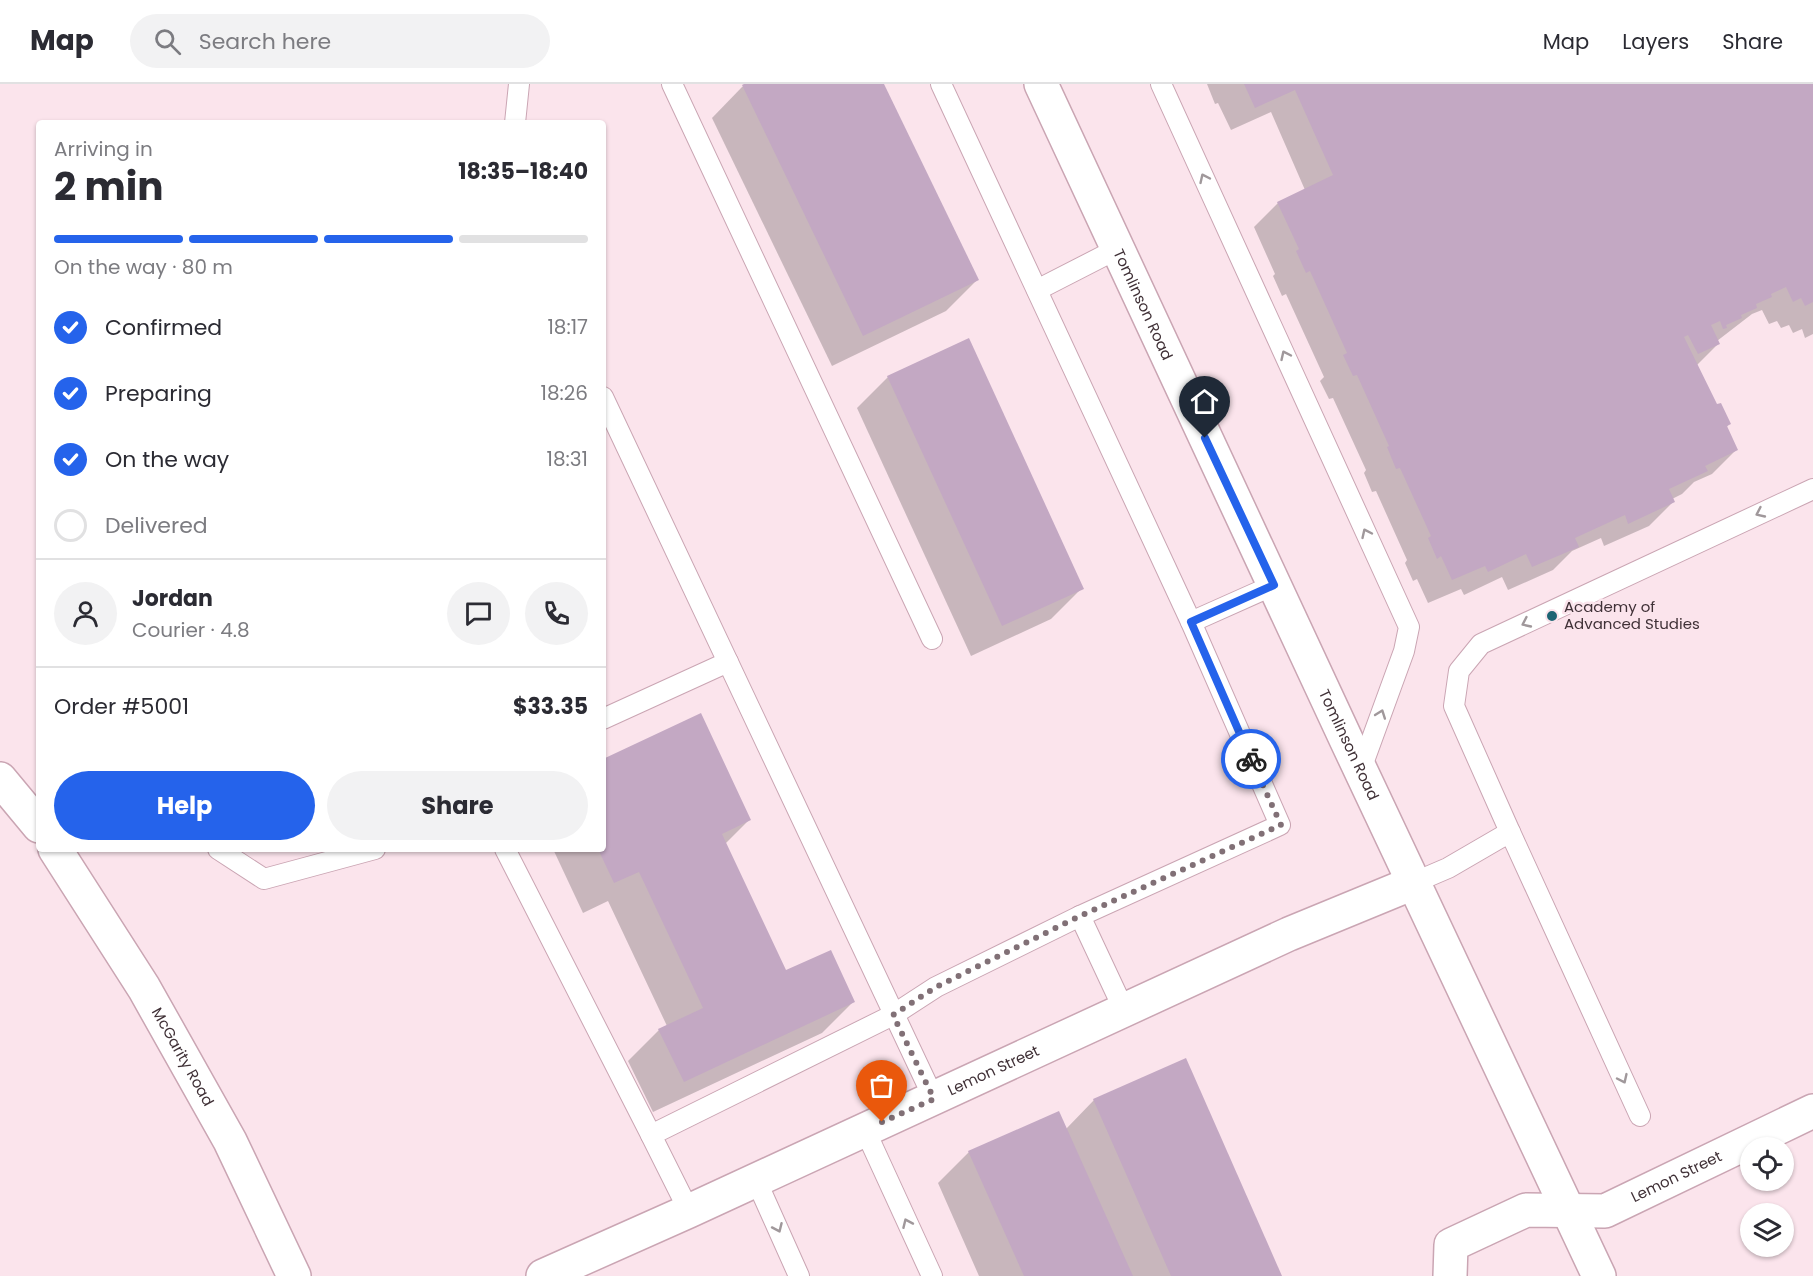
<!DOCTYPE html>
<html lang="en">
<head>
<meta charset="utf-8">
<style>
  :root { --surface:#fff; --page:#f2f2f3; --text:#2b2b33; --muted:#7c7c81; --line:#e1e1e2; --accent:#2563eb }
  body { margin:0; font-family:Poppins,sans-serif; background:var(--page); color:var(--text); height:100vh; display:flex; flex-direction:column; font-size:22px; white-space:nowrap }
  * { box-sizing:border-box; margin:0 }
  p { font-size:20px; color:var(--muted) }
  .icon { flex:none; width:33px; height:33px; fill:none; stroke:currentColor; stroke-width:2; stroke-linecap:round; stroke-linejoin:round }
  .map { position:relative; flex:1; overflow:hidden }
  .details { position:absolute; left:36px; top:36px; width:570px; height:732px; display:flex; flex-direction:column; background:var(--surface); border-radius:6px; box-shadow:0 2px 4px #0004 }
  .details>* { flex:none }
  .buttons { position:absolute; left:1740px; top:1053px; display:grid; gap:12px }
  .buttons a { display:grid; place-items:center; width:54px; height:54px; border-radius:50%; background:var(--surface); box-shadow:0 2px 4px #0004; font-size:30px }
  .pin { position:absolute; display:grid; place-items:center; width:51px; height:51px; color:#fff; margin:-62px -26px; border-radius:50% 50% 50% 0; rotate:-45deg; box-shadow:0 0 6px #0007 }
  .pin .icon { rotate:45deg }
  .courier { position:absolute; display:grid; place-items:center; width:60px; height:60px; margin:-30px; border:4px solid #2563eb; border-radius:50%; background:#fff; color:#222; box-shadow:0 2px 8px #0007 }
  .summary em { font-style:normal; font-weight:700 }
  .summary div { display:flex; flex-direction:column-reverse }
  .summary { display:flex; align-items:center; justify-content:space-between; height:102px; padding:0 18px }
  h1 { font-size:39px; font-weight:700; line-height:45px }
  .bar { display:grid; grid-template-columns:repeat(4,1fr); gap:9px 6px; align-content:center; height:72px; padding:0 18px }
  .bar i { height:8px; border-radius:4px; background:var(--line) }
  .bar .on { background:var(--accent) }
  .bar p { grid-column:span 4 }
  .line { display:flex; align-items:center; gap:15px; padding:0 18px; border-top:2px solid var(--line) }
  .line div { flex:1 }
  .round { display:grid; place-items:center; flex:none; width:63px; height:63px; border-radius:32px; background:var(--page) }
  ol { padding:0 18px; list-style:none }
  li { display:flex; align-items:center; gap:18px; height:66px }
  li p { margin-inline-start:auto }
  li .icon { padding:6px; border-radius:50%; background:var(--accent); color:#fff; stroke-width:4 }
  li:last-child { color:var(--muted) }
  li i { width:33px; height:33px; border:3px solid var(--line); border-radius:50% }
  .action { display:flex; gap:12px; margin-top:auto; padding:12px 18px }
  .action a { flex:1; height:69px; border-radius:36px; background:var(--accent); color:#fff; font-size:24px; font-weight:700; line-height:69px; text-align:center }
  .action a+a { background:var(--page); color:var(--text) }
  header { display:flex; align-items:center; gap:36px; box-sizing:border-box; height:84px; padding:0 30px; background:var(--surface); border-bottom:2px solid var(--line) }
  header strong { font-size:28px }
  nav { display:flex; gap:33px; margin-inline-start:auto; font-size:21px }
  .search { width:420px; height:54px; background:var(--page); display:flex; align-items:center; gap:15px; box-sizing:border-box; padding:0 21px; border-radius:33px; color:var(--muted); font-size:22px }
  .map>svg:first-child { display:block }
  .shadow { fill:#0003 }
  .building { fill:#c3a8c3 }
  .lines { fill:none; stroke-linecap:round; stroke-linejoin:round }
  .lane-casing { stroke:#caa5b3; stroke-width:22 }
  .street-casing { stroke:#caa5b3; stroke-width:36 }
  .secondary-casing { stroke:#caa5b3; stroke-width:36 }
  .lane { stroke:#fff; stroke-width:20 }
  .street { stroke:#fff; stroke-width:33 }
  .secondary { stroke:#fff; stroke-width:33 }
  .oneway { stroke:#a0989b }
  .done { stroke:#817076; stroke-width:6; stroke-dasharray:0 10.8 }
  .route { stroke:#2563eb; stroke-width:8 }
  .poi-dot { fill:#1d6473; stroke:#fbe4ec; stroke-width:2 }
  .labels { text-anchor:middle; stroke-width:5; stroke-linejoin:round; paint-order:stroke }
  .street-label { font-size:15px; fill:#403137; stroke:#fbe4ec }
  .poi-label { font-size:15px; fill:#403137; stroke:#fbe4ec; text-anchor:start }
</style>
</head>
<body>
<header>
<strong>Map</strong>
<div class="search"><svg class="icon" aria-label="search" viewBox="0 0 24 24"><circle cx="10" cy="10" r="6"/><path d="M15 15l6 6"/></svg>Search here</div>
<nav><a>Map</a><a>Layers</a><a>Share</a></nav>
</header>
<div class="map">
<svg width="1813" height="1192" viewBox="0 0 1813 1192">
  <rect width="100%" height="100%" fill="#fbe4ec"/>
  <g class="shadow">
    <polygon points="748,0 882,0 977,196 946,227 832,282 712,34 742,3"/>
    <polygon points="1207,0 1813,0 1813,250 1805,254 1802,245 1793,249 1789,241 1781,244 1777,237 1769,240 1762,226 1752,230 1717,257 1718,260 1696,282 1716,322 1729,340 1726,344 1736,366 1712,390 1694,398 1682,410 1672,415 1673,418 1649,442 1604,462 1601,454 1572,467 1553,486 1508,506 1502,493 1464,511 1461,505 1428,519 1417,495 1413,497 1405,479 1407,476 1376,407 1372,408 1364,389 1366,386 1333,314 1329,315 1320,297 1324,293 1286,210 1282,212 1273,192 1275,190 1254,143 1278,119 1305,106 1271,28 1231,46 1218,19 1215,20"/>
    <polygon points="888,293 1082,504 1051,535 971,572 857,324"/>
    <polygon points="603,677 749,736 725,760 785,888 853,918 822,949 653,1028 628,977 659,946 667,942 608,817 583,829 553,765 603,765"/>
    <polygon points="1094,1016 1280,1192 979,1192 938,1099 969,1068 1066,1045"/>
  </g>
  <g class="building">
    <polygon points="744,0 884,0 979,196 863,252 742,1"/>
    <polygon points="1244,0 1813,0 1813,218 1805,222 1801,214 1793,218 1786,203 1771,210 1772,213 1756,220 1757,224 1741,231 1742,234 1726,241 1727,244 1723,245 1720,237 1711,241 1720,260 1698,270 1688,251 1684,253 1717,320 1721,319 1731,340 1727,342 1738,366 1705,382 1708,387 1669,405 1675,418 1628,440 1625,431 1575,454 1579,463 1532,483 1526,470 1488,488 1485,482 1452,496 1441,472 1437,475 1428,454 1431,452 1400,384 1396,385 1387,363 1389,362 1357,291 1353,292 1343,271 1347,269 1310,187 1306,189 1296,167 1299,165 1277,118 1333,91 1295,6 1255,24"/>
    <polygon points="969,254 1084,505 1002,542 887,292"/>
    <polygon points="701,629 751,736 722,750 786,886 831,866 855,918 684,998 658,945 703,924 639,788 614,799 598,765 603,765 603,675"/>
    <polygon points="1186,974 1282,1192 1171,1192 1093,1015"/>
    <polygon points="1059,1027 1133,1192 1024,1192 968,1067"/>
  </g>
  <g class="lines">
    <g class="lane-casing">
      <g id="lane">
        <polyline points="672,0 932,555"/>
        <polyline points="1161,0 1409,543 1404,567 1361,685"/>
        <polyline points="515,39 519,0"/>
        <polyline points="1037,206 1117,165"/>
        <polyline points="603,313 934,1015"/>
        <polyline points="1191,538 1274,501"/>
        <polyline points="603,635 728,578"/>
        <polyline points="1510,748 1454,622 1459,587 1481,560 1813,405"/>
        <polyline points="218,765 264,795 375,765"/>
        <polyline points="505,765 651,1051"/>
        <polyline points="1413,799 1448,784 1510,748 1640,1032"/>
        <polyline points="1080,832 1124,926"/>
        <polyline points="865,1046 932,1192"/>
        <polyline points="756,1096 799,1192"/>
        <polyline points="689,1127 651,1051 893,931 936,903 1080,832 1280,741 1191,538 941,0"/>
      </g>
    </g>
    <g class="street-casing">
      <g id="street">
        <path id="s1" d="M1041 0C1224 399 1412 795 1599 1192"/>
        <path id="s2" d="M543 1192 689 1127 1289 850 1413 799"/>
        <path id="s3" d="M1450 1192 1451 1161 1526 1126 1605 1127 1813 1027"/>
      </g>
    </g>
    <g class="secondary-casing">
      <g id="secondary">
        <polyline points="0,695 39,742"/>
        <path id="s4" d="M55 765 144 904 230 1057 294 1192"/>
      </g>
    </g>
    <use href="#lane" class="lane"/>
    <use href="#street" class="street"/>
    <use href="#secondary" class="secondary"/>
  </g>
  <defs><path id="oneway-chevron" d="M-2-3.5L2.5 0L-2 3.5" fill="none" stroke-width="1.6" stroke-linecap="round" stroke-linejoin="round" transform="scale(1.5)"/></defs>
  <g class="oneway">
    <use href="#oneway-chevron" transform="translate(1204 94) rotate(-115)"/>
    <use href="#oneway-chevron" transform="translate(1285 271) rotate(-115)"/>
    <use href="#oneway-chevron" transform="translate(1760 429) rotate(155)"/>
    <use href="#oneway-chevron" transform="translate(1366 449) rotate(-115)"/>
    <use href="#oneway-chevron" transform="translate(1526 539) rotate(155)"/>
    <use href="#oneway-chevron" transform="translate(1381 630) rotate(-70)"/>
    <use href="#oneway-chevron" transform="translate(1623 995) rotate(65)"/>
    <use href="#oneway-chevron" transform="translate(907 1139) rotate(-114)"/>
    <use href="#oneway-chevron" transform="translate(778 1144) rotate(66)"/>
  </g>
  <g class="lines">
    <polyline class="done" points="882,1038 934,1015 893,931 936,903 1080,832 1281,741 1251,675"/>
    <polyline class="route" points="1205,354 1274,501 1191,538 1251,675"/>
  </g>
  <circle class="poi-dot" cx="1552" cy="532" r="6"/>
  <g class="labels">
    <g class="street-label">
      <text dy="5" stroke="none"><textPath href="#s1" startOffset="243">Tomlinson Road</textPath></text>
      <text dy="5" stroke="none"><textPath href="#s1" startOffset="729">Tomlinson Road</textPath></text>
      <text dy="5" stroke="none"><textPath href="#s4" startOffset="244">McGarity Road</textPath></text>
      <text dy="5" stroke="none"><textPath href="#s2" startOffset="495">Lemon Street</textPath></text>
      <text dy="5" stroke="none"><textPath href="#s3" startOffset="272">Lemon Street</textPath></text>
    </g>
    <g class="poi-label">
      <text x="1564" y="528">Academy of<tspan x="1564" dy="17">Advanced Studies</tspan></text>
    </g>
  </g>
</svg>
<div class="buttons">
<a><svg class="icon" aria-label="locate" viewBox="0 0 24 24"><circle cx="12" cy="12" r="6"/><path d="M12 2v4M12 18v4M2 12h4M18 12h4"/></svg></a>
<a><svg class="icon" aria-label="layers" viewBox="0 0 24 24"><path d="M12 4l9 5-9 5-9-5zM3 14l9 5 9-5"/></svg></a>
</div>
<div class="pin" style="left:882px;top:1038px;background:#ea580c"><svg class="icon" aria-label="bag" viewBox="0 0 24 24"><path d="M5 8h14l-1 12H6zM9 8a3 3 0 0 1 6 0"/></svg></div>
<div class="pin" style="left:1205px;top:354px;background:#1f2937"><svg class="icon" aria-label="home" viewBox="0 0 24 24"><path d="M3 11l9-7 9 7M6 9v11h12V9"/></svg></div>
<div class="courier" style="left:1251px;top:675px"><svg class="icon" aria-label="bike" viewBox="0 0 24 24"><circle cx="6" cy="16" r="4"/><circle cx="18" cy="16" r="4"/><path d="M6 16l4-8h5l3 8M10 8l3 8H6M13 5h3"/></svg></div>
<section class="details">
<div class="summary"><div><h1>2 min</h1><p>Arriving in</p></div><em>18:35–18:40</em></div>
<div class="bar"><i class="on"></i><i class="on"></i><i class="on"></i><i></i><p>On the way · 80 m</p></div>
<ol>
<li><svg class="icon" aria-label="check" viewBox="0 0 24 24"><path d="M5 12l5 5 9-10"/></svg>Confirmed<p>18:17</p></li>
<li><svg class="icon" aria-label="check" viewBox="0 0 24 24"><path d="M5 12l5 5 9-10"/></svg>Preparing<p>18:26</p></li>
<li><svg class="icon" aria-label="check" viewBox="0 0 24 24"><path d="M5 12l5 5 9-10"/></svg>On the way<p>18:31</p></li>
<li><i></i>Delivered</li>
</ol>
<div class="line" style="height:108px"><a class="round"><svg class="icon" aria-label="person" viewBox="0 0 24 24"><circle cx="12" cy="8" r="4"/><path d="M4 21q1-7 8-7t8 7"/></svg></a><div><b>Jordan</b><p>Courier · 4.8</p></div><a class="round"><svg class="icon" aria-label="chat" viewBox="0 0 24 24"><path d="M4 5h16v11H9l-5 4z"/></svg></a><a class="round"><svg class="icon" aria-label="phone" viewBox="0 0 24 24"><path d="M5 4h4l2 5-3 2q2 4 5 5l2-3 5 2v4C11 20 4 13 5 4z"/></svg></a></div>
<div class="line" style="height:78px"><div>Order #5001</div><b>$33.35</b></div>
<div class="action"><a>Help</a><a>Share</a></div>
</section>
</div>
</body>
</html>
